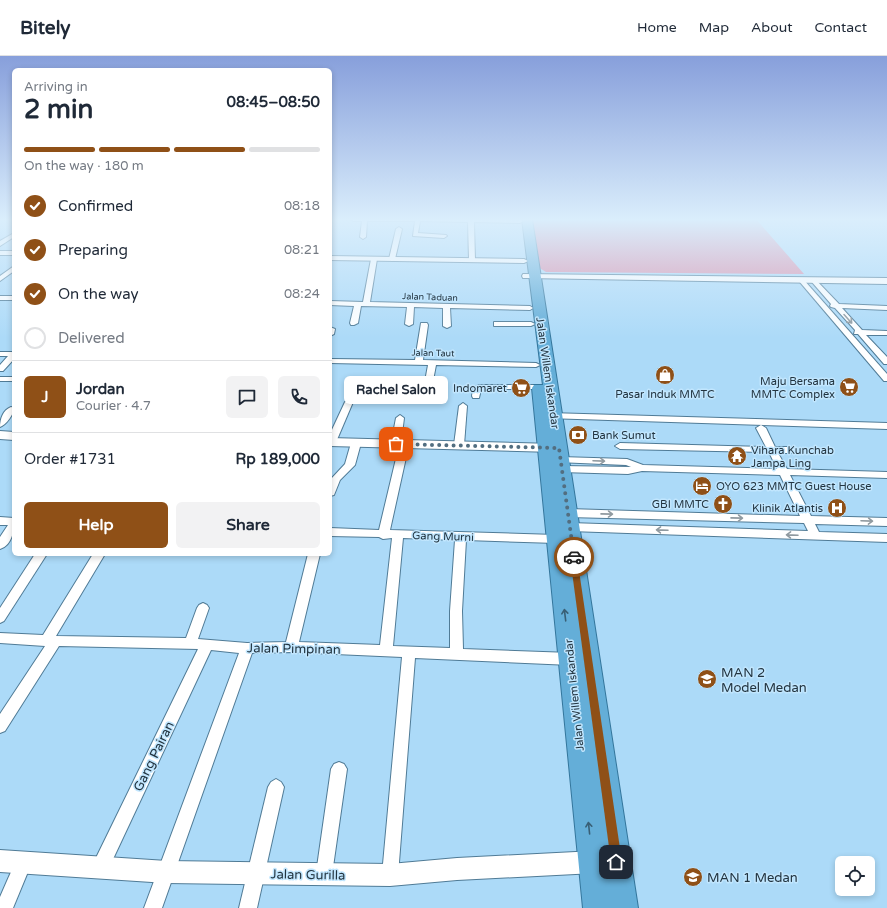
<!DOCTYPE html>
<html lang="en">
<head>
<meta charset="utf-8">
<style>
  :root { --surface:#fff; --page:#f2f2f3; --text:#1f2937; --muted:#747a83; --line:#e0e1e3; --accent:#8f5017 }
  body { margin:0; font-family:"Varela Round",sans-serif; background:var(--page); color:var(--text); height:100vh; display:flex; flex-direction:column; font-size:15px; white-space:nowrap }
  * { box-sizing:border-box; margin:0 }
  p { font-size:13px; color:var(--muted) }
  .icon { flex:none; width:22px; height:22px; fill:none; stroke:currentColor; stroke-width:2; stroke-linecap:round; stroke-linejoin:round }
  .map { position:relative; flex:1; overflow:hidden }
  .drawer { position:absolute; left:12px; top:12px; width:320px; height:488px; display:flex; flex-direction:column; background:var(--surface); border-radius:6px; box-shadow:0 2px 6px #0003 }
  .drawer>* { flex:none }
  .controls { position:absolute; left:835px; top:800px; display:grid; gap:8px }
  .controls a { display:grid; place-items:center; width:40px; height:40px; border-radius:6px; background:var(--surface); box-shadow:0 2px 6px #0003; font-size:20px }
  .pin { position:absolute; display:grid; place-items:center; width:34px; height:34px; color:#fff; margin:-17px; border-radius:8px; box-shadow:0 2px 6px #0006 }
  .courier { position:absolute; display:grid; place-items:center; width:40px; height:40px; margin:-20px; border:3px solid #8f5017; border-radius:50%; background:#fff; color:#222; box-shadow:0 1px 5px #0007 }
  .bubble { position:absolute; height:28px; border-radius:6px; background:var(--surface); box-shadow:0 2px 6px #0003; font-size:13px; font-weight:800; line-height:28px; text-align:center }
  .headline em { font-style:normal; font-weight:800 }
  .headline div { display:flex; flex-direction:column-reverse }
  .headline { display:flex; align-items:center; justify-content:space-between; height:68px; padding:0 12px }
  h1 { font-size:26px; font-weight:800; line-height:30px }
  .bar { display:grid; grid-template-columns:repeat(4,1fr); gap:6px 4px; align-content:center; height:48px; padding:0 12px }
  .bar i { height:5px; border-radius:3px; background:var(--line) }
  .bar .active { background:var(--accent) }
  .bar p { grid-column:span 4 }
  .line { display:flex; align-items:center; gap:10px; padding:0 12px; border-top:1px solid var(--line) }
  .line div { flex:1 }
  .round { display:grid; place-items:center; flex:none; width:42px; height:42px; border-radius:6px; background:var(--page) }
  ol { padding:0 12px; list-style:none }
  li { display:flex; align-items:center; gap:12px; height:44px }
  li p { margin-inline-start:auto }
  li .icon { padding:4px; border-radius:50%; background:var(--accent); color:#fff; stroke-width:4 }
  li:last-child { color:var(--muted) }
  li i { width:22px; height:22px; border:2px solid var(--line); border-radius:50% }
  .button { display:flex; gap:8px; margin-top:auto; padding:8px 12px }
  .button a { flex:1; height:46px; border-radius:6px; background:var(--accent); color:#fff; font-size:16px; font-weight:800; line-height:46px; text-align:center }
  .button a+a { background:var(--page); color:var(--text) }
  header { display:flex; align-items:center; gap:24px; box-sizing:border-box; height:56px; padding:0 20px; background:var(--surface); border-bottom:1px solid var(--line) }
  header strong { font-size:19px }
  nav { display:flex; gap:22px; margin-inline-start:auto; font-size:14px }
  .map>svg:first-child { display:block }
  .green { fill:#dc8ca8 }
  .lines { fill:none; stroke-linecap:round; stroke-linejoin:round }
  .minor-casing { stroke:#507b96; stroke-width:2 }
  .tertiary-casing { stroke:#507b96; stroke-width:2 }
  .trunk-casing { stroke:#34769c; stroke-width:2 }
  .minor { fill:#fff; fill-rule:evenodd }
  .tertiary { fill:#fff; fill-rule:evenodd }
  .trunk { fill:#64aed8; fill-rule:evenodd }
  .oneway { stroke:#909aa0 }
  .oneway2 { stroke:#395f75 }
  .route { fill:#8f5017 }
  .done { stroke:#526e80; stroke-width:4; stroke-dasharray:0 7.2 }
  .labels { text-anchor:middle; stroke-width:3; stroke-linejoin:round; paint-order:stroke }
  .far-street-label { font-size:9px; fill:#223440; stroke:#c1e6fe }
  .street-label { font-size:11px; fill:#223440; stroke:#c1e6fe }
  .poi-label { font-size:11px; fill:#223440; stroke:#c1e6fe; text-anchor:end }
  .near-street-label { font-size:13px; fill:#223440; stroke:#c1e6fe }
  .near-poi-label { font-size:13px; fill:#223440; stroke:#c1e6fe; text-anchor:start }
</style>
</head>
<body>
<header>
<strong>Bitely</strong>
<nav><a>Home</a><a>Map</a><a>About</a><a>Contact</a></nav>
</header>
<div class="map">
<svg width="887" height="852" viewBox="0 0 887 852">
  <rect width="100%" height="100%" fill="#acdaf8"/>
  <polygon class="green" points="531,163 756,163 804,218 546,216 538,211"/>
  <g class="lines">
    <g class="minor-casing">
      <g id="minor">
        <polygon points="351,163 520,163 523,165 520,167 474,166 475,204 472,206 469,204 468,166 420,165 418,177 446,179 447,180 444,182 413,180 415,165 367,165 366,181 363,183 360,181 362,165 353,165"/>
        <polygon points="399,171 402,173 395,203 392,205 389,203 396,173"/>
        <polygon points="14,177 14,181 0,190 0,185"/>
        <polygon points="374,201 377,203 370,246 530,250 533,252 530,254 450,252 451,270 447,272 443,270 443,252 414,251 413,268 409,270 405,268 407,251 361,250 358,267 354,269 351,269 350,267 354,250 330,249 330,245 363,246 371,203"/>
        <polygon points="14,210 14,215 0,225 0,220"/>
        <polygon points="799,223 803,223 887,318 887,325 884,325 799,225"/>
        <polygon points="811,223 815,223 839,248 887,250 887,254 842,252 862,274 887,275 887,279 866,279 887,301 887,308 884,308 858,278 854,278 855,274 835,252 831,251 830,250 831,248 811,225"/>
        <rect x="0" y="240" width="14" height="4"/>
        <polygon points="494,266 531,266 535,268 531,270 494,270"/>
        <polygon points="421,267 427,267 428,269 423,304 536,307 540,309 536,311 436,309 431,335 403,337 400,336 399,334 400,332 424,331 428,309 330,307 330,303 415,304"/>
        <polygon points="330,271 335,273 334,278 330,280"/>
        <polygon points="0,296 14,296 14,303 3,315 0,315 0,309 8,300 0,300"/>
        <rect x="0" y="321" width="14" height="4"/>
        <polygon points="479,329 539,329 543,331 539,333 481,333 479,342 473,342 472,340 473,332"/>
        <polygon points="349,343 353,346 336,386 334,388 330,389 330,378 345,346"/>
        <polygon points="463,347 467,350 464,389 459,392 454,389 459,350"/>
        <path d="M11 351 14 352C14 358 6 369 0 371 0 363 3 354 11 351Z"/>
        <polygon points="549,357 887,367 887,373 546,362 545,360 546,358"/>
        <path d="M400 359 404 362 401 386H407L409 388 390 474 556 479 560 480 562 483 560 486 556 487 466 484 462 555 463 593 571 597 576 599 578 603 576 607 571 609 415 602 398 819 396 825 390 827 384 825 382 819 402 601 291 596 252 597 162 852H144L239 597 211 594 106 818 100 820 94 818 92 812 94 806 198 593 59 590 5 675 0 677V658L45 590 0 587V577L43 579 93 498H105L56 580 186 582 197 552 199 549 203 547 207 549 209 552 198 583 247 587 286 586 308 498H320L299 586 380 589 392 482 383 483 379 481 330 480V472L379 474 399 390H393L391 388 396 362ZM403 482 455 484 450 555V592L393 590Z"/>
        <polygon points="761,369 766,372 775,391 792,391 797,394 792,397 778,397 787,413 887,416 887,422 790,419 811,460 887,462 887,470 815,468 819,476 887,478 887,486 570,475 566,474 565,471 566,468 570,467 808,475 804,467 568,461 564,460 563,457 564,454 568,453 800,460 780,419 642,415 628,418 561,416 556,413 561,410 631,411 626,409 557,406 555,404 557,402 560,401 627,403 643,409 777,413 769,396 620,393 615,390 620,387 766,391 756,372"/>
        <polygon points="356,384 361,387 355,409 340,424 334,439 330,440 331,423 345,408 351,387"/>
        <path d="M0 461 14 462C14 473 13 489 0 493V481L8 469H0Z"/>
        <polygon points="35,498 47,498 4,565 0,567 0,552"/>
        <polygon points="339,706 344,708 347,713 332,818 330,824 324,826 318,824 316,818 331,713 334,708"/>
        <polygon points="276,723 281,726 284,731 257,852 239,852 268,731 271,726"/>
        <polygon points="24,798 30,800 32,806 13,852 0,852 0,841 18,800"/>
      </g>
    </g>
    <g class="tertiary-casing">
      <g id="tertiary">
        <rect x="0" y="195" width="14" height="4"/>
        <polygon points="330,200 524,203 528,205 524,207 330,204"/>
        <polygon points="523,218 887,222 887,228 526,222 523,222 522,220"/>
        <polygon points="0,375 14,376 14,384 0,383"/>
        <polygon points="330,382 554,388 558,389 560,392 558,395 554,396 330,390"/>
        <polygon points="0,794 167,805 390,808 457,802 595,795 603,798 606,806 603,814 595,817 457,824 390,830 167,827 0,816"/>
      </g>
    </g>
    <g class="trunk-casing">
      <polygon id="trunk" points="522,163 532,163 638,852 583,852 532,332 534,329 543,329"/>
    </g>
    <use href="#minor" class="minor"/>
    <use href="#tertiary" class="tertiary"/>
    <use href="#trunk" class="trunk"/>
  </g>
  <defs><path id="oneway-shaft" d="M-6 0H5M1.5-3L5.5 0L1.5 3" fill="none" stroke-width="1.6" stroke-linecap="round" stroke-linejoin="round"/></defs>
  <g class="oneway">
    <use href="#oneway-shaft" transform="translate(848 263) rotate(48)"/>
    <use href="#oneway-shaft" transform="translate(599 405) rotate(2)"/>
    <use href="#oneway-shaft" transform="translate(607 458) rotate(1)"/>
    <use href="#oneway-shaft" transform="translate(737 462) rotate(1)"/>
    <use href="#oneway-shaft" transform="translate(867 465) rotate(2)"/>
    <use href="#oneway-shaft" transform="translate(662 474) rotate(-178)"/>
    <use href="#oneway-shaft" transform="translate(792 479) rotate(-178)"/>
  </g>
  <g class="oneway2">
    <use href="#oneway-shaft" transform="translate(565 559) rotate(-97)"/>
    <use href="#oneway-shaft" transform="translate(589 772) rotate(-96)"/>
  </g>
  <linearGradient id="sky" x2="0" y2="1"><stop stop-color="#879fdb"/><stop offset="0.58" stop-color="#daeefc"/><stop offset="1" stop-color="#daeefc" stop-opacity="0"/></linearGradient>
  <rect width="887" height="282" fill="url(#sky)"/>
  <polygon class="route" points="574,498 577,501 622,806 620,810 616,811 612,810 611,806 570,501"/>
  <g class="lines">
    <polyline class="done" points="396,388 559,392 574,501"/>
  </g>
  <defs>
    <g id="shop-disc" transform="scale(1)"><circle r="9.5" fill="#8f5017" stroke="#c1e6fe"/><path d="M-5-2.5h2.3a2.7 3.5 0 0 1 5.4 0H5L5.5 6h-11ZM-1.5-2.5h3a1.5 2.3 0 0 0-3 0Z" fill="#fff"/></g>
    <g id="supermarket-disc" transform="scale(1)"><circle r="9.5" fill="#8f5017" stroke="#c1e6fe"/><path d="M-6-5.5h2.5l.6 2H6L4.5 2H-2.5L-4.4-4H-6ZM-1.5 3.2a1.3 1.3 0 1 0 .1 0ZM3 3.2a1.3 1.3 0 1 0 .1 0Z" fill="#fff"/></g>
    <g id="bank-disc" transform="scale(1)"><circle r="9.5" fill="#8f5017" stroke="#c1e6fe"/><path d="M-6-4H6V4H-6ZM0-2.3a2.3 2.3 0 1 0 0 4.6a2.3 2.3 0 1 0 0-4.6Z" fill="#fff"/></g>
    <g id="temple-disc" transform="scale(1)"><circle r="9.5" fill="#8f5017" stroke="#c1e6fe"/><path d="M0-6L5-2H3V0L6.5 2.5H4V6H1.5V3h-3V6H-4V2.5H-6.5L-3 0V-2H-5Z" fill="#fff"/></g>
    <g id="hotel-disc" transform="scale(1)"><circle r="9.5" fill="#8f5017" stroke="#c1e6fe"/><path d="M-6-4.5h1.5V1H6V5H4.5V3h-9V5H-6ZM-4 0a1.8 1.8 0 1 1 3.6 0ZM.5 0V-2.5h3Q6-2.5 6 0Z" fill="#fff"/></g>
    <g id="church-disc" transform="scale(1)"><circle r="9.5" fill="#8f5017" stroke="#c1e6fe"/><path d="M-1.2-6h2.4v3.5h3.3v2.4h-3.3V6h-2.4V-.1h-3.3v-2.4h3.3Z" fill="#fff"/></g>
    <g id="hospital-disc" transform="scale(1)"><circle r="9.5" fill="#8f5017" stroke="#c1e6fe"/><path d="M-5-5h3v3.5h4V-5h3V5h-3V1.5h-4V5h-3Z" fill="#fff"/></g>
    <g id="school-disc" transform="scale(1)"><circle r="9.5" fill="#8f5017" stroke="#c1e6fe"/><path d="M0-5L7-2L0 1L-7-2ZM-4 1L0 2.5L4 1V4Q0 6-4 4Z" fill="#fff"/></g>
  </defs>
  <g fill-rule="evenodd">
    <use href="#shop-disc" x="665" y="319"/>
    <use href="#supermarket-disc" x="849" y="331"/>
    <use href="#supermarket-disc" x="521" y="332"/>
    <use href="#bank-disc" x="578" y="379"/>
    <use href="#temple-disc" x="737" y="400"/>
    <use href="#hotel-disc" x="702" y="430"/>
    <use href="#church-disc" x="723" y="448"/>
    <use href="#hospital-disc" x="837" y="452"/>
    <use href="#school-disc" x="707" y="623"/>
    <use href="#school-disc" x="693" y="821"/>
  </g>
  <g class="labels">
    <g class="far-street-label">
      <text transform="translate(430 241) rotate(2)" y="3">Jalan Taduan</text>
      <text transform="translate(433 297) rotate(1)" y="3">Jalan Taut</text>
    </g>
    <g class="street-label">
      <text transform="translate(548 317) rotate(82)" y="4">Jalan Willem Iskandar</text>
      <text transform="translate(443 480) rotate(2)" y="4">Gang Murni</text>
      <text transform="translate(574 639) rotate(-96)" y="4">Jalan Willem Iskandar</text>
    </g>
    <g class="poi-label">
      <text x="835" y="329">Maju Bersama<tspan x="835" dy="13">MMTC Complex</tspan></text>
      <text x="507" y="336">Indomaret</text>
      <text x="665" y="342" text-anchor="middle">Pasar Induk MMTC</text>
      <text x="592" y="383" text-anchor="start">Bank Sumut</text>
      <text x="751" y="398" text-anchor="start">Vihara Kunchab<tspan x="751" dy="13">Jampa Ling</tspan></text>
      <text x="716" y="434" text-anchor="start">OYO 623 MMTC Guest House</text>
      <text x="709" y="452">GBI MMTC</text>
      <text x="823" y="456">Klinik Atlantis</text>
    </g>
    <g class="near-street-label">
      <text transform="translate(294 592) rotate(1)" y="5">Jalan Pimpinan</text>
      <text transform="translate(153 700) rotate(-64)" y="5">Gang Pairan</text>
      <text transform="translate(308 818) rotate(1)" y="5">Jalan Gurilla</text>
    </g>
    <g class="near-poi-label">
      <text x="721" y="621">MAN 2<tspan x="721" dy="15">Model Medan</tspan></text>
      <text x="707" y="826">MAN 1 Medan</text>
    </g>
  </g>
</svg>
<div class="controls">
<a><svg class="icon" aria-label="locate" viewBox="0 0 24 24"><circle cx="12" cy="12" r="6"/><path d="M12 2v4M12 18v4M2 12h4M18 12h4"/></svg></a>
</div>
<div class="pin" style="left:396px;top:388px;background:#ea580c"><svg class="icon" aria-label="bag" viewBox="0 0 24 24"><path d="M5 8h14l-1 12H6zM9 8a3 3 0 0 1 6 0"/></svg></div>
<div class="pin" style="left:616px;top:806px;background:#1f2937"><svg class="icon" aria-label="home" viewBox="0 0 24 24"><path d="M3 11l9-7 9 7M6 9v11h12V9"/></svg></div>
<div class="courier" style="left:574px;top:501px"><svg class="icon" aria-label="car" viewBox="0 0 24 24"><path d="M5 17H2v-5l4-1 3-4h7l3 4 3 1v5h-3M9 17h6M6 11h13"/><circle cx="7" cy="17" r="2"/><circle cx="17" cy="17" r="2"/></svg></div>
<div class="bubble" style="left:344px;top:320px;width:104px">Rachel Salon</div>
<section class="drawer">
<div class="headline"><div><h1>2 min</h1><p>Arriving in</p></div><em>08:45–08:50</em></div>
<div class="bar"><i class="active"></i><i class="active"></i><i class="active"></i><i></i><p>On the way · 180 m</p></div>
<ol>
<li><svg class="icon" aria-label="check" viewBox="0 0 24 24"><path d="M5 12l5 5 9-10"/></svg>Confirmed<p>08:18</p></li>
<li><svg class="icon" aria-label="check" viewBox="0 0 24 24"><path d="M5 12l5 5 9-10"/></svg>Preparing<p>08:21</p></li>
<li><svg class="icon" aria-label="check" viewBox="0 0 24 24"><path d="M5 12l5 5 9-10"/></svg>On the way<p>08:24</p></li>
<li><i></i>Delivered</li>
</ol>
<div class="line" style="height:72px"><b class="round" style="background:var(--accent);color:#fff">J</b><div><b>Jordan</b><p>Courier · 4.7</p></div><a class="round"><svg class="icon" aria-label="chat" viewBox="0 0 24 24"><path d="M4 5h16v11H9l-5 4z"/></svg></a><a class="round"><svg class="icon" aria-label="phone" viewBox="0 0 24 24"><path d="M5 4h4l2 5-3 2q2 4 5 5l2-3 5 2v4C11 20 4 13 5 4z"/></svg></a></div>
<div class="line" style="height:52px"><div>Order #1731</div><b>Rp 189,000</b></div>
<div class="button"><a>Help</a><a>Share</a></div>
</section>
</div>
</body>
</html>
